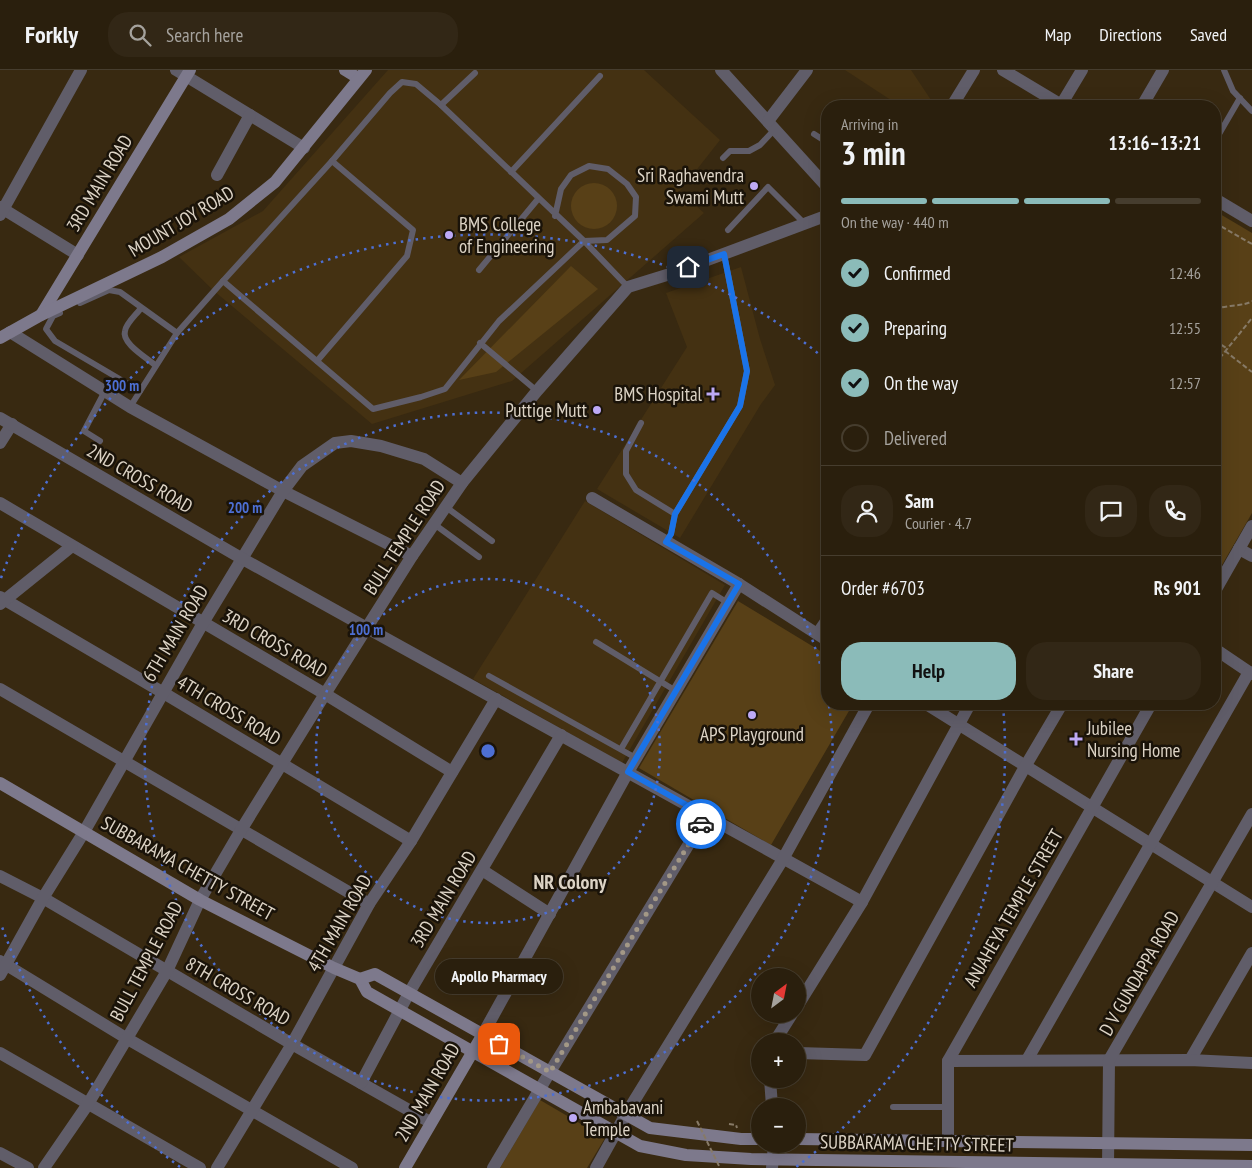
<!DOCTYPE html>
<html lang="en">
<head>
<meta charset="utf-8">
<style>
  :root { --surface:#2a1f0d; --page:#322716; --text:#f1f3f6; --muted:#a5a29d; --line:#463d2e; --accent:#8bbbb9 }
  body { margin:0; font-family:"PT Sans Narrow",sans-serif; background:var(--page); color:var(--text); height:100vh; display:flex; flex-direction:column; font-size:19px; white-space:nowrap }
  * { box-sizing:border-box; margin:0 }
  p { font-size:16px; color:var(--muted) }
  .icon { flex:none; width:28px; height:28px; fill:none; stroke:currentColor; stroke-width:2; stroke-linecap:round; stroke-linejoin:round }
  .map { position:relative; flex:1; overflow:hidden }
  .panel { position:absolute; left:821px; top:30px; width:400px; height:610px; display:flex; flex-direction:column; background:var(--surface); border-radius:20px; box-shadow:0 5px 20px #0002,0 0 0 1px var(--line) }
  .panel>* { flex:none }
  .needle { width:32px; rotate:32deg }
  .buttons { position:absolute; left:751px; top:898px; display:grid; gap:10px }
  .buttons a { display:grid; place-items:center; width:55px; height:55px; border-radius:50%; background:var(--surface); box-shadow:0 5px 20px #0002,0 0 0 1px var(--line); font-size:25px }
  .pin { position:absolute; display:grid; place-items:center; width:42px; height:42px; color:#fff; margin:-21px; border-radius:10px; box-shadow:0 2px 8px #0006 }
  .courier { position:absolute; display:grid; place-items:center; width:50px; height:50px; margin:-25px; border:4px solid #1a73e8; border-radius:50%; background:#fff; color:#222; box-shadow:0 1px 6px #0007 }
  .bubble { position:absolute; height:35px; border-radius:18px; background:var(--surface); box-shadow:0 5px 20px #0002,0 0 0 1px var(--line); font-size:16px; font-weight:700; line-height:35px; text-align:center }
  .overview em { font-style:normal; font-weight:700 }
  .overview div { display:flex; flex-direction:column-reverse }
  .overview { display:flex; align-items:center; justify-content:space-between; height:85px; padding:0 20px }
  h1 { font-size:32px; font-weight:700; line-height:38px }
  .bar { display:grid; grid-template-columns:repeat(4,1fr); gap:8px 5px; align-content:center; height:60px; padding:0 20px }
  .bar i { height:6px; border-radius:4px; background:var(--line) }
  .bar .on { background:var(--accent) }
  .bar p { grid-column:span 4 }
  .line { display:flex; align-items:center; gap:12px; padding:0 20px; border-top:1px solid var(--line) }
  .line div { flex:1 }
  .round { display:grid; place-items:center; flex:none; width:52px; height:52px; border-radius:20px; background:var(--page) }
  ol { padding:0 20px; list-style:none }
  li { display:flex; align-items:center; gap:15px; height:55px }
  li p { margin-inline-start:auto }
  li .icon { padding:5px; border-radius:50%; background:var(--accent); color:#111; stroke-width:4 }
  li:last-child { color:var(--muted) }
  li i { width:28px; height:28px; border:2px solid var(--line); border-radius:50% }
  .primary-button { display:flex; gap:10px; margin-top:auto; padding:10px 20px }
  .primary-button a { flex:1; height:58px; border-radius:20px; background:var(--accent); color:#111; font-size:20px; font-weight:700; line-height:58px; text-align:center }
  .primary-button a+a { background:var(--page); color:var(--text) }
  header { display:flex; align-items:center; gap:30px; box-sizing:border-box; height:70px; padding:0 25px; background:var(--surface); border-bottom:1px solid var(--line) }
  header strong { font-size:24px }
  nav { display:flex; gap:28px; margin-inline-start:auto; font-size:18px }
  .search { width:350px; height:45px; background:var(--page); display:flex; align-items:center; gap:12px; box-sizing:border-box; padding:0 18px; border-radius:20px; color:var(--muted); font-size:19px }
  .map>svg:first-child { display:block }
  .built { fill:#443112 }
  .green { fill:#584017 }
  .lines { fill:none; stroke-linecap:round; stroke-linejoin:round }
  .path { stroke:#877a67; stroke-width:2; stroke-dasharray:5 2.5; stroke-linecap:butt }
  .service { stroke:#605d69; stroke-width:6 }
  .minor { stroke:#605d69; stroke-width:12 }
  .tertiary { stroke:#605d69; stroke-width:12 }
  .secondary { stroke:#7d798c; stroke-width:12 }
  .path-bridge { stroke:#877a67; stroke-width:2; stroke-dasharray:5 2.5; stroke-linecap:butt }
  .done { stroke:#a39886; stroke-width:5; stroke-dasharray:0 9 }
  .route { stroke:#1a73e8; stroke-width:6 }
  .ring { fill:none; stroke:#4d6fd3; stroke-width:2.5; stroke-dasharray:2.5 5 }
  .poi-dot { fill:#bda9f5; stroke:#1a1309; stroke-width:2 }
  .labels { text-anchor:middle; stroke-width:5; stroke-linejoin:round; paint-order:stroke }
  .poi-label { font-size:19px; fill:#dcd3c5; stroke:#1a1309; text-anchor:end }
  .street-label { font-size:19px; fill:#dcd3c5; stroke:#1a1309 }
  .neighbourhood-label { font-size:20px; font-weight:bold; fill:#dcd3c5; stroke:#1a1309 }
  .centre { fill:#4d6fd3; stroke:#1a1309; stroke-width:2.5 }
  .ring-label { font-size:15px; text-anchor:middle; font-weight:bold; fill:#4d6fd3; stroke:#1a1309; stroke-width:5; stroke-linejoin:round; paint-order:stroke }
</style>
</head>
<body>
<header>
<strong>Forkly</strong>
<div class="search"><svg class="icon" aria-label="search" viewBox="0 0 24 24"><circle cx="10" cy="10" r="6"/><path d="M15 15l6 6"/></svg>Search here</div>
<nav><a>Map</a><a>Directions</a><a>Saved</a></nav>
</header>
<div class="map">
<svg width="1252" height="1098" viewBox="0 0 1252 1098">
  <rect width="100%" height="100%" fill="#382911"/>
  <g class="built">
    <polygon points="388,0 644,0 720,70 680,121 704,143 512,311 372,354 214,221 179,187 263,141"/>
    <polygon points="845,0 911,0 933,33 931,36 900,36"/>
    <polygon points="741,197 760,269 775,315 761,334 680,468 597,419 687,277 666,223"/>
    <polygon points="585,431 725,515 622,693 473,609"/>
  </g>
  <g class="green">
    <circle cx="594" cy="136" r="23"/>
    <polygon points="1215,141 1252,163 1252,443 1215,507"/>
    <polygon points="571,196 598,219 496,302 459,310"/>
    <polygon points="738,531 827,585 828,634 853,634 771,775 639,698"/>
    <polygon points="540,1030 605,1068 587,1098 500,1098"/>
  </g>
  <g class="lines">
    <g class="path">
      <polyline points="1215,153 1252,174"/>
      <path d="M1215 239C1226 235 1246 236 1252 231"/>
      <polyline points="1215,271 1228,279"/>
      <polyline points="1225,281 1252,302"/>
      <polyline points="1215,294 1252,248"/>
      <polyline points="729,1054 736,1055 737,1058"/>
    </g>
    <g class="service">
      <polyline points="1224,0 1233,21 1252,41"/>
      <polyline points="441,35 475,3"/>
      <polyline points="814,64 828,73"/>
      <polyline points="1215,71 1240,28"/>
      <polyline points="723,88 730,81 749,81 760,75 775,59"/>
      <polyline points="511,102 600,6"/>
      <polyline points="555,146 561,119 571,105 589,96 608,99 627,114 636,127 635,146 607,170 584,171 499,251 445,319 421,327 373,339 223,211 332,91 390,23 402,12 416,14 441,35 584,171 628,217"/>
      <polyline points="728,160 768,117 804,153"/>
      <polyline points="479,200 538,129"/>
      <polyline points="80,233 109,220 120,222 177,263"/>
      <path d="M141 238C137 244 126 253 125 261 121 273 147 288 155 295"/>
      <polyline points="60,243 53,246 46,259 55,271 140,321"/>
      <polyline points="480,273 537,321"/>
      <polyline points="317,291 407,186 413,160 332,91"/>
      <polyline points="130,337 177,263 223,211"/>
      <polyline points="641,353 626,381 626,404 636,420 675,444"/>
      <polyline points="100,371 84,361 105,321"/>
      <polyline points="446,437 492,471"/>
      <polyline points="434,454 479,487"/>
      <polyline points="666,472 671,464 675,444 740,336 747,301 724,184"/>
      <polyline points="815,562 828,543"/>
      <polyline points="596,572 676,621"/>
      <polyline points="489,606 636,688"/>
      <polyline points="621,679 712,523 728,533"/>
      <polyline points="893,1037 947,1037"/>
    </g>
    <g class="minor">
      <polyline points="176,0 304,78"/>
      <polyline points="721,0 828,118"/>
      <polyline points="1061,35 1082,0"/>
      <polyline points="1142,36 1163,0"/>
      <polyline points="768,51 807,0"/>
      <polyline points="217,105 250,45"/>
      <polyline points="0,137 78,185"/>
      <polyline points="0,145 81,0"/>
      <polyline points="10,262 130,337 283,421 412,486"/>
      <polyline points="0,373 12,354"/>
      <polyline points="592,428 739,514 828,571"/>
      <polyline points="0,433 325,624 452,702"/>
      <polyline points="1239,479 1252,486"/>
      <polyline points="1215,521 1252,456"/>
      <polyline points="0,527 162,622 411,771"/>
      <polyline points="0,534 72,476"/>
      <polyline points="367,558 862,832"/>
      <polyline points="1215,579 1252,604"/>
      <polyline points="0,619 369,834"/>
      <polyline points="926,634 1252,837"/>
      <polyline points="482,800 550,844"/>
      <polyline points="0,806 43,828 292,974 430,1052"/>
      <polyline points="0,891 126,968 352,1098"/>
      <polyline points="0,905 43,828 84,762 203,553 283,421 302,396 335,373 351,371 381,376 424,389 462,413"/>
      <polyline points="798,935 862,832 970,634"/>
      <polyline points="483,964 628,702 739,514"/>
      <polyline points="775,971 792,944"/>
      <polyline points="0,983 200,1098"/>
      <polyline points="798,983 865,985 1026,695 1062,634"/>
      <polyline points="1027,990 1249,602"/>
      <polyline points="1190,990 1252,883"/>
      <polyline points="948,991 1190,990 1252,993"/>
      <polyline points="770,1009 772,1036"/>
      <polyline points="361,1013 409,923 561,665"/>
      <polyline points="948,1071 948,991 1151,634"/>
      <polyline points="0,1083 28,1098"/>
      <polyline points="44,1098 88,1034 167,901 200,830"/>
      <polyline points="217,1098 292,974 369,834 411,771 496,629"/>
      <polyline points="493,1098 550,1002 706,746"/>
      <polyline points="596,1098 626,1044 783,789 869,634"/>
      <polyline points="772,1098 774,1074"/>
    </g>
    <g class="tertiary">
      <polyline points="1003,0 1063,36"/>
      <polyline points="952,36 974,0"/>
      <polyline points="1215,129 1252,151"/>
      <polyline points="0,348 241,488 367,558"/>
      <polyline points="200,830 241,760 325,624 412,486 462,413 537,321 628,217 670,204 828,145"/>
      <polyline points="1108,1098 1109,990 1252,744"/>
    </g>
    <g class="secondary">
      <polyline points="345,0 358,8"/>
      <polyline points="41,245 190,0"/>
      <polyline points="0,268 41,245 162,187 229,149 275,112 366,0"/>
      <polyline points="0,713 200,830 334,898 360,909 367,922 640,1076 686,1085 751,1089 1252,1096"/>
      <polyline points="360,909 375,904 650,1058 741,1069 760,1069"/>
      <polyline points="798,1069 1252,1075"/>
      <polyline points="405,1098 483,964"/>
    </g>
    <polyline class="path-bridge" points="697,1051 720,1098"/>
  </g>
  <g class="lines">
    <polyline class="done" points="499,974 550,1002 701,754"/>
    <polyline class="route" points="688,197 724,184 747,301 740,336 675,444 671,464 666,472 739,514 628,702 706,746 701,754"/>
  </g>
  <g class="ring">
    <circle cx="488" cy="681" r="172"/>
    <path d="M829 636A344 344 0 1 1 827 624"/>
    <path d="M180 1097A517 517 0 0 1 1 854M1 508A517 517 0 0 1 827 291M1003 636A517 517 0 0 1 796 1097"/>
  </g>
  <g class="poi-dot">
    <circle cx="754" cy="116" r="5"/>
    <circle cx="449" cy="165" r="5"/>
    <path d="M710.5 316.5h5v5h5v5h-5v5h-5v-5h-5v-5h5z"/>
    <circle cx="597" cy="340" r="5"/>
    <circle cx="752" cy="645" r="5"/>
    <path d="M1073.5 661.5h5v5h5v5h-5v5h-5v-5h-5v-5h5z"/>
    <circle cx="573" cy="1048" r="5"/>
  </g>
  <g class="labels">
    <g class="poi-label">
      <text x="744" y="112">Sri Raghavendra<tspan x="744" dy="22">Swami Mutt</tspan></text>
      <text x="459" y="161" text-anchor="start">BMS College<tspan x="459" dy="22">of Engineering</tspan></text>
      <text x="702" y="331">BMS Hospital</text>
      <text x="587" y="347">Puttige Mutt</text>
      <text x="1087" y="665" text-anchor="start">Jubilee<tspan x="1087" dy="22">Nursing Home</tspan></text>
      <text x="752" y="671" text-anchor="middle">APS Playground</text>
      <text x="583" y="1044" text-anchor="start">Ambabavani<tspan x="583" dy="22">Temple</tspan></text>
    </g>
    <g class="street-label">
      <text transform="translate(99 113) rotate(-59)" y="7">3RD MAIN ROAD</text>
      <text transform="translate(181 151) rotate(-31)" y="7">MOUNT JOY ROAD</text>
      <text transform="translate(140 408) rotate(30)" y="7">2ND CROSS ROAD</text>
      <text transform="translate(404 467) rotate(-57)" y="7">BULL TEMPLE ROAD</text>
      <text transform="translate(175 563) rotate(-59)" y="7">6TH MAIN ROAD</text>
      <text transform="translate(275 573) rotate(30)" y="7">3RD CROSS ROAD</text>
      <text transform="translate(229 640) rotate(31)" y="7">4TH CROSS ROAD</text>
      <text transform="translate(188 798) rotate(29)" y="7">SUBBARAMA CHETTY STREET</text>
      <text transform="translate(443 829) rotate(-59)" y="7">3RD MAIN ROAD</text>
      <text transform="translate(1013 838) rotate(-60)" y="7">ANJAHEYA TEMPLE STREET</text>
      <text transform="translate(339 853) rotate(-60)" y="7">4TH MAIN ROAD</text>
      <text transform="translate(146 891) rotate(-62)" y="7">BULL TEMPLE ROAD</text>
      <text transform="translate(1139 903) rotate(-60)" y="7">D V GUNDAPPA ROAD</text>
      <text transform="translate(238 921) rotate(30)" y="7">8TH CROSS ROAD</text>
      <text transform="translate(427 1022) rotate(-60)" y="7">2ND MAIN ROAD</text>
      <text transform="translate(917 1073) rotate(1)" y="7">SUBBARAMA CHETTY STREET</text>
    </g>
    <g class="neighbourhood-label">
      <text x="570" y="819">NR Colony</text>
    </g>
  </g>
  <circle cx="488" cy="681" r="8" class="centre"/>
  <g class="ring-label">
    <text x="122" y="321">300 m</text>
    <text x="245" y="443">200 m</text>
    <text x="366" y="565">100 m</text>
  </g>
</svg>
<div class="buttons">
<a><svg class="needle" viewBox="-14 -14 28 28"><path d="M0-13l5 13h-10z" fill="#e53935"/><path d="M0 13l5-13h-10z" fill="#a5a29d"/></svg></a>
<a>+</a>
<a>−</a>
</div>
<div class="pin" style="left:499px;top:974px;background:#ea580c"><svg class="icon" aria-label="bag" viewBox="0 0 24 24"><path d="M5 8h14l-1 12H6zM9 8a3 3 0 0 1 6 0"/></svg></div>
<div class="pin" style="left:688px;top:197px;background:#1f2937"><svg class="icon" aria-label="home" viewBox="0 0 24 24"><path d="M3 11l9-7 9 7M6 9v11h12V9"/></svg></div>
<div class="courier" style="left:701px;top:754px"><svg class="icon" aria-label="car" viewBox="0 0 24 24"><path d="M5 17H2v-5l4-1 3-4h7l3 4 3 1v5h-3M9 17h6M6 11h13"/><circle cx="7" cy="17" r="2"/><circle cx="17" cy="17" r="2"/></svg></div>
<div class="bubble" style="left:435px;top:889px;width:128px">Apollo Pharmacy</div>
<section class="panel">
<div class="overview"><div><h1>3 min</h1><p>Arriving in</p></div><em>13:16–13:21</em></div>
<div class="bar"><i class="on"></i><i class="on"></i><i class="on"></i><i></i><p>On the way · 440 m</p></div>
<ol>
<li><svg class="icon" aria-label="check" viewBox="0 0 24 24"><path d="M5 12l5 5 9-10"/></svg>Confirmed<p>12:46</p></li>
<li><svg class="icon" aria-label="check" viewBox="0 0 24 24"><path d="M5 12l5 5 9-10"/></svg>Preparing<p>12:55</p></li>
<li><svg class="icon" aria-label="check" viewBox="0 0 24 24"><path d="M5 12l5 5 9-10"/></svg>On the way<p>12:57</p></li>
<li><i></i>Delivered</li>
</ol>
<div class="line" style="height:90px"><a class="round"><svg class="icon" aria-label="person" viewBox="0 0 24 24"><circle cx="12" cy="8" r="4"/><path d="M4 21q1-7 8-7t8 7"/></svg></a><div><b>Sam</b><p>Courier · 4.7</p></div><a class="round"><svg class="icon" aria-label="chat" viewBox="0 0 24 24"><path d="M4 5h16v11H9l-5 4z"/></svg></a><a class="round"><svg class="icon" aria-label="phone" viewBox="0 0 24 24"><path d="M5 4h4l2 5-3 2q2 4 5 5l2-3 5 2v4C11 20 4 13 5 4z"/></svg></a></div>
<div class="line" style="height:65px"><div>Order #6703</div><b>Rs 901</b></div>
<div class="primary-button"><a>Help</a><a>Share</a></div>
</section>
</div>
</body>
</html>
